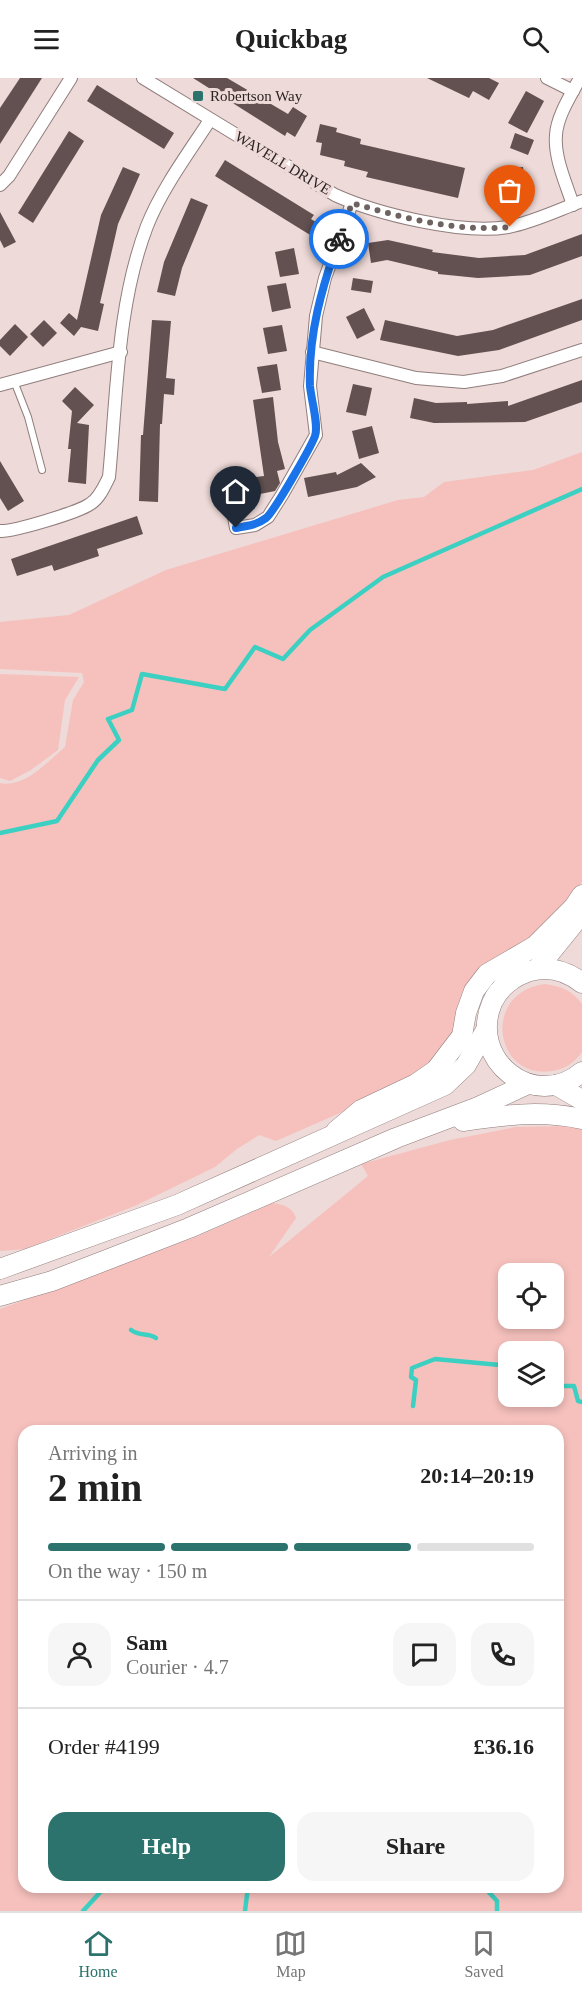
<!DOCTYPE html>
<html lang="en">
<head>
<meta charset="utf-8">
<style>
  :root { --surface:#fff; --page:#f6f6f6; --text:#222; --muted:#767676; --line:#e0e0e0; --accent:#2b736c }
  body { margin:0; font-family:"Times New Roman",serif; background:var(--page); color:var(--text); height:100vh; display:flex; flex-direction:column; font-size:22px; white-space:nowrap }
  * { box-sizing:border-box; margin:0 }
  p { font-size:20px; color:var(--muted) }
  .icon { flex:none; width:33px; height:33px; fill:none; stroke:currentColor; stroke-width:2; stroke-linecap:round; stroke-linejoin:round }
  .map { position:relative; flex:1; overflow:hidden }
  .side { position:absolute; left:18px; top:1347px; width:546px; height:468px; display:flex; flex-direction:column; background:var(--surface); border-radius:18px; box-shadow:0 3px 9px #0003 }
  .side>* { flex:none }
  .tools { position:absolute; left:498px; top:1185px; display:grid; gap:12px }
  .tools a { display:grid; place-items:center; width:66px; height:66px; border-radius:12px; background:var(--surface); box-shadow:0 3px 9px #0003; font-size:30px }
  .pin { position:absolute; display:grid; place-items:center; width:51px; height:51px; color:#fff; margin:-62px -26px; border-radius:50% 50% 50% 0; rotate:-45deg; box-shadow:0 0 6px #0007 }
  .pin .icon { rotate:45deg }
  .courier { position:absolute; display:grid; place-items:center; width:60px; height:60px; margin:-30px; border:4px solid #1a73e8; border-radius:50%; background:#fff; color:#222; box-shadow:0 2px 8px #0007 }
  .head em { font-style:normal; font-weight:700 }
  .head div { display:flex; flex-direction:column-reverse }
  .head { display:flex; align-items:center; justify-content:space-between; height:102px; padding:0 30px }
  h1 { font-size:39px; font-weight:700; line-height:45px }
  .bar { display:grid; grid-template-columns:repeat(4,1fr); gap:9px 6px; align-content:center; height:72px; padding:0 30px }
  .bar i { height:8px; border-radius:4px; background:var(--line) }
  .bar .selected { background:var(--accent) }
  .bar p { grid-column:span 4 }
  .line { display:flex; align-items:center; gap:15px; padding:0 30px; border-top:2px solid var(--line) }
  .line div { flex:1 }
  .round { display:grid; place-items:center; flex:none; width:63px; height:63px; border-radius:18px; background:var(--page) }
  .button { display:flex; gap:12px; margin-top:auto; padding:12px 30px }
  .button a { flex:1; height:69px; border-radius:18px; background:var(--accent); color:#fff; font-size:24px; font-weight:700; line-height:69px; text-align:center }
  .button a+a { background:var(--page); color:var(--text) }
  header { display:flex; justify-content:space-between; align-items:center; height:78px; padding:0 30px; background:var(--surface); font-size:27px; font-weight:700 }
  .tab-bar { display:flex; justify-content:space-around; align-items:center; height:84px; border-top:2px solid var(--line); background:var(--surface); font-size:16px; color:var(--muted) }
  .tab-bar a { display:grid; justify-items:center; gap:3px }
  .tab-bar .selected { color:var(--accent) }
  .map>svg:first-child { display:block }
  .green { fill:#f6c1bd; fill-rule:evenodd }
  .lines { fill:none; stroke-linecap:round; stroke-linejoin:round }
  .stream { stroke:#3cd0c2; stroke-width:4.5 }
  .building { fill:#625150 }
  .service-casing { stroke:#907e7d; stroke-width:8 }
  .minor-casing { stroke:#907e7d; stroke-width:14 }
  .primary-casing { stroke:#907e7d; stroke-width:21 }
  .trunk-casing { stroke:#907e7d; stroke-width:21 }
  .service { stroke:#fff; stroke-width:6 }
  .minor { stroke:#fff; stroke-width:12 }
  .primary { stroke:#fff; stroke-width:20 }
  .trunk { stroke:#fff; stroke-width:20 }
  .done { stroke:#6f6362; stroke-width:6; stroke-dasharray:0 10.8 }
  .route { stroke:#1a73e8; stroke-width:8 }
  .poi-dot { fill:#2b736c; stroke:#eedad8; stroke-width:2 }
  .labels { text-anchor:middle; stroke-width:6; stroke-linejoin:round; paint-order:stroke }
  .poi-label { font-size:15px; fill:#2b2323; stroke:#eedad8; text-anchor:start }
  .street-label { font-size:15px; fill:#2b2323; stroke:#eedad8 }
</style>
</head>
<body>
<header><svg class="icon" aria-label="menu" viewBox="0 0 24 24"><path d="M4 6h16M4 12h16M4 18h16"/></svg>Quickbag<svg class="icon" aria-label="search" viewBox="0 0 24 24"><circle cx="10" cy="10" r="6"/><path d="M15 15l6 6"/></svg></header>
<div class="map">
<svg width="582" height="1833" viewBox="0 0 582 1833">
  <rect width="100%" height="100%" fill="#eedad8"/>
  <g class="green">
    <path d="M582 374V804L536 858 497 879 453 955 432 985 413 1000 372 1021 276 1063 259 1057 237 1071 215 1089 137 1127 25 1171 0 1173V705C25 710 47 684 65 669L73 622 84 604 82 595 0 591V544L69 537 166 492 398 422 424 419 444 404 533 392Z"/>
    <polygon points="0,596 79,599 65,622 58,672 31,692 10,703 0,700"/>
    <path d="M545 906C561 908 573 913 582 926V974C575 984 564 992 552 993 494 1002 481 914 545 906Z"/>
    <path d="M569 1048 582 1052V1833H0V1231L196 1159 273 1125C285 1127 292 1129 296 1140L269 1179 368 1098 361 1086 450 1062 516 1049ZM508 1196H554V1240H508ZM508 1274H554V1318H508ZM24 1353H558V1809H24Z"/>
  </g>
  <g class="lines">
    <g class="stream">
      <polyline points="0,755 57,743 98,682 119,662 108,641 132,632 142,596 225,611 255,569 283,581 310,552 383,499 582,411"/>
      <path d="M131 1252C140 1259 148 1254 156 1260"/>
      <polyline points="554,1303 561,1308 574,1308 578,1323 582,1324"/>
      <polyline points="413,1328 416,1302 411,1299 412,1290 435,1281 500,1287 508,1293"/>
      <polyline points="484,1809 497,1823 497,1833"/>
      <polyline points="83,1833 105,1809"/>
      <polyline points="245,1833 248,1809"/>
    </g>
  </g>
  <g class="building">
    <polygon points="20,0 42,0 0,66 0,30"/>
    <polygon points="193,0 227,0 288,36 293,29 307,38 295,59 287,54 285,58"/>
    <polygon points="427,0 489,0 499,5 489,22 473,13 469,20"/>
    <polygon points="97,7 174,55 164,71 87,23"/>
    <polygon points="526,13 544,23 527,55 508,45"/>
    <polygon points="320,46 337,50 336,54 361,61 360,66 465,90 458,120 366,99 368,94 344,88 345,83 320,77 322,65 316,64"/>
    <polygon points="69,53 84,63 33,145 18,135"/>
    <polygon points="515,55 534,62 528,77 510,70"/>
    <polygon points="225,82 314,137 311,141 322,148 315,160 215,98"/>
    <polygon points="123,89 140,96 118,146 100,225 104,226 98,253 81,249 74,258 60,245 69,235 77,242 101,137"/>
    <polygon points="523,89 527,122 507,124 504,92"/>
    <polygon points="191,120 208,127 182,190 175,218 157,214 164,184"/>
    <polygon points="0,134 16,164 4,170 0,162"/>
    <polygon points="582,156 582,178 530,197 478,200 438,196 438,194 387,182 371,185 368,165 388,162 433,172 432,174 479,180 525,177"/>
    <polygon points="294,170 299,196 280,199 275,174"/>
    <polygon points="353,200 373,203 371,215 351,212"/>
    <polygon points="286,205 291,230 272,234 267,208"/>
    <polygon points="582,221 582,242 499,272 458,278 380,262 385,242 457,258 493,252"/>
    <polygon points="364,230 375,252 357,261 346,239"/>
    <polygon points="44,242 57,255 43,269 30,256"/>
    <polygon points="152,242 171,243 166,300 175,301 174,317 164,316 162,346 160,346 158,424 139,423 141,357 143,357"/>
    <polygon points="15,246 28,259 10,278 0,268 0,262"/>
    <polygon points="282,247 287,273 268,276 263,250"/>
    <polygon points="277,286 281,312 262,315 257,289"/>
    <polygon points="582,302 582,324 525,344 434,345 410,340 414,320 436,325 467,324 467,326 508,323 508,328"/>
    <polygon points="353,306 372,310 366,338 346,334"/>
    <polygon points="75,309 94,327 77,345 89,347 86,406 68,404 71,371 68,371 72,333 62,323"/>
    <polygon points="273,319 278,364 285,391 277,393 280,405 275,413 255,417 256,420 237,422 231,420 221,424 219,404 264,398 253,322"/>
    <polygon points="372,348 379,375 359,381 352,353"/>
    <polygon points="0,383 24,423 8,433 0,420"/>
    <polygon points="361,385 376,399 357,409 308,419 304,400 336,394 337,397"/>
    <polygon points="137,438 143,456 97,471 99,478 54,493 52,487 17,498 11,481"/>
  </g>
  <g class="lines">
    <g class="service-casing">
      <polyline id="service" points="14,303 28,339 42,392"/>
    </g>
    <g class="minor-casing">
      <g id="minor">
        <path d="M143 0 335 117C377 136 463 157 508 149 534 144 558 132 582 123"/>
        <polyline points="547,0 573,13"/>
        <polyline points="0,107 9,98 71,0"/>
        <path d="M573 127C566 105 554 80 556 57 557 38 571 17 580 0"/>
        <polyline points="312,274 416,300 464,304 502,298 582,272"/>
        <polyline points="0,307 121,274"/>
        <polyline points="232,428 236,450 255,447 268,439 282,417 316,357 310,308 316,238 325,200 352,125"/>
        <path d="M0 453C13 454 79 434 90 426 99 421 104 409 109 399 117 316 117 226 147 148 161 112 189 74 210 42"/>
      </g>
    </g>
    <g class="primary-casing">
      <g id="primary">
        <polyline points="537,891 579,839"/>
        <polyline points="336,1053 361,1032 416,1006 436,992 462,958 466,935 474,913 487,896 535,868 574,829 582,817"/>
      </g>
    </g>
    <g class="trunk-casing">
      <g id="trunk">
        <path d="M582 905C567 893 549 888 530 893 514 898 499 909 492 925 468 982 534 1034 582 994"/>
        <polyline points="556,1007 582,1022"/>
        <path d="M463 1043C504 1037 541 1032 582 1041"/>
        <polyline points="0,1191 177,1127 445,1007 466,987 486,952"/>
        <polyline points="0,1218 52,1203 189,1150 396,1060 478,1029 528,1006"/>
      </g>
    </g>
    <use href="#service" class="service"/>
    <use href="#minor" class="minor"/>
    <use href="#primary" class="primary"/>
    <use href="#trunk" class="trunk"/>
  </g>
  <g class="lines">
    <path class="done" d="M339 161 352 125C403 140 456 154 510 149"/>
    <path class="route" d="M236 450C247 448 257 447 266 440 274 434 311 369 315 358 319 347 311 321 310 308 308 257 322 209 339 161"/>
  </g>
  <rect class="poi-dot" x="192" y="12" width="12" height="12" rx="3"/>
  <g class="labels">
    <g class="poi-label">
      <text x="210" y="23">Robertson Way</text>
    </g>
    <g class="street-label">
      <text transform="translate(283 85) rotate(31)" y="5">WAVELL DRIVE</text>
    </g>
  </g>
</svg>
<div class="tools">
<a><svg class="icon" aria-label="locate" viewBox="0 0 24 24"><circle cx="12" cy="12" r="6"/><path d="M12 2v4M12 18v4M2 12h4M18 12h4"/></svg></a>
<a><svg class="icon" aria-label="layers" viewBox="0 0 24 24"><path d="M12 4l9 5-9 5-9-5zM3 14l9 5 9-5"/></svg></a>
</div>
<div class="pin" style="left:510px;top:149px;background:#ea580c"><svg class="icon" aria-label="bag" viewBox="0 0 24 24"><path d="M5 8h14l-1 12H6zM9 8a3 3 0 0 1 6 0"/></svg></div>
<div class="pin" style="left:236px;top:450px;background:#1f2937"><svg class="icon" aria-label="home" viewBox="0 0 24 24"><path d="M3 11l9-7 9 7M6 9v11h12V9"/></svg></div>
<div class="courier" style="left:339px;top:161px"><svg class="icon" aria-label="bike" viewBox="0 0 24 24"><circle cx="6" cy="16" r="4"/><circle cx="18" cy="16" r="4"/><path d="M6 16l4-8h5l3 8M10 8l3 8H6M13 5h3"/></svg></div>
<section class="side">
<div class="head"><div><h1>2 min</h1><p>Arriving in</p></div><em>20:14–20:19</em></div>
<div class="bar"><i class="selected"></i><i class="selected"></i><i class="selected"></i><i></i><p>On the way · 150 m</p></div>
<div class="line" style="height:108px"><a class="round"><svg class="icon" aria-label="person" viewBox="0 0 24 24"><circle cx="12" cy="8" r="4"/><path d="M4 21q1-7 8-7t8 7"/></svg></a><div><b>Sam</b><p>Courier · 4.7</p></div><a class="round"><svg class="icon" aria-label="chat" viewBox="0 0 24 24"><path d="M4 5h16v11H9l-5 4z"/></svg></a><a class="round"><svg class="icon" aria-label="phone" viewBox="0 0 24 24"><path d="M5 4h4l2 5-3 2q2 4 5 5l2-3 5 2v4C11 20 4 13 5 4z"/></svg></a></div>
<div class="line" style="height:78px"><div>Order #4199</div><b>£36.16</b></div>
<div class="button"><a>Help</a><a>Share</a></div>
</section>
</div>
<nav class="tab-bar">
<a class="selected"><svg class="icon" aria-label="home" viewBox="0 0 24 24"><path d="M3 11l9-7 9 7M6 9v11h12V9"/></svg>Home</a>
<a><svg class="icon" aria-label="map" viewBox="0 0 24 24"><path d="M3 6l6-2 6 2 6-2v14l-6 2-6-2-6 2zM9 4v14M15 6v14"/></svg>Map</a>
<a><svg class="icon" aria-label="saved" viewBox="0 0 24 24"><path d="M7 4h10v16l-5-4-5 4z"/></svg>Saved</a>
</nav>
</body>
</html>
